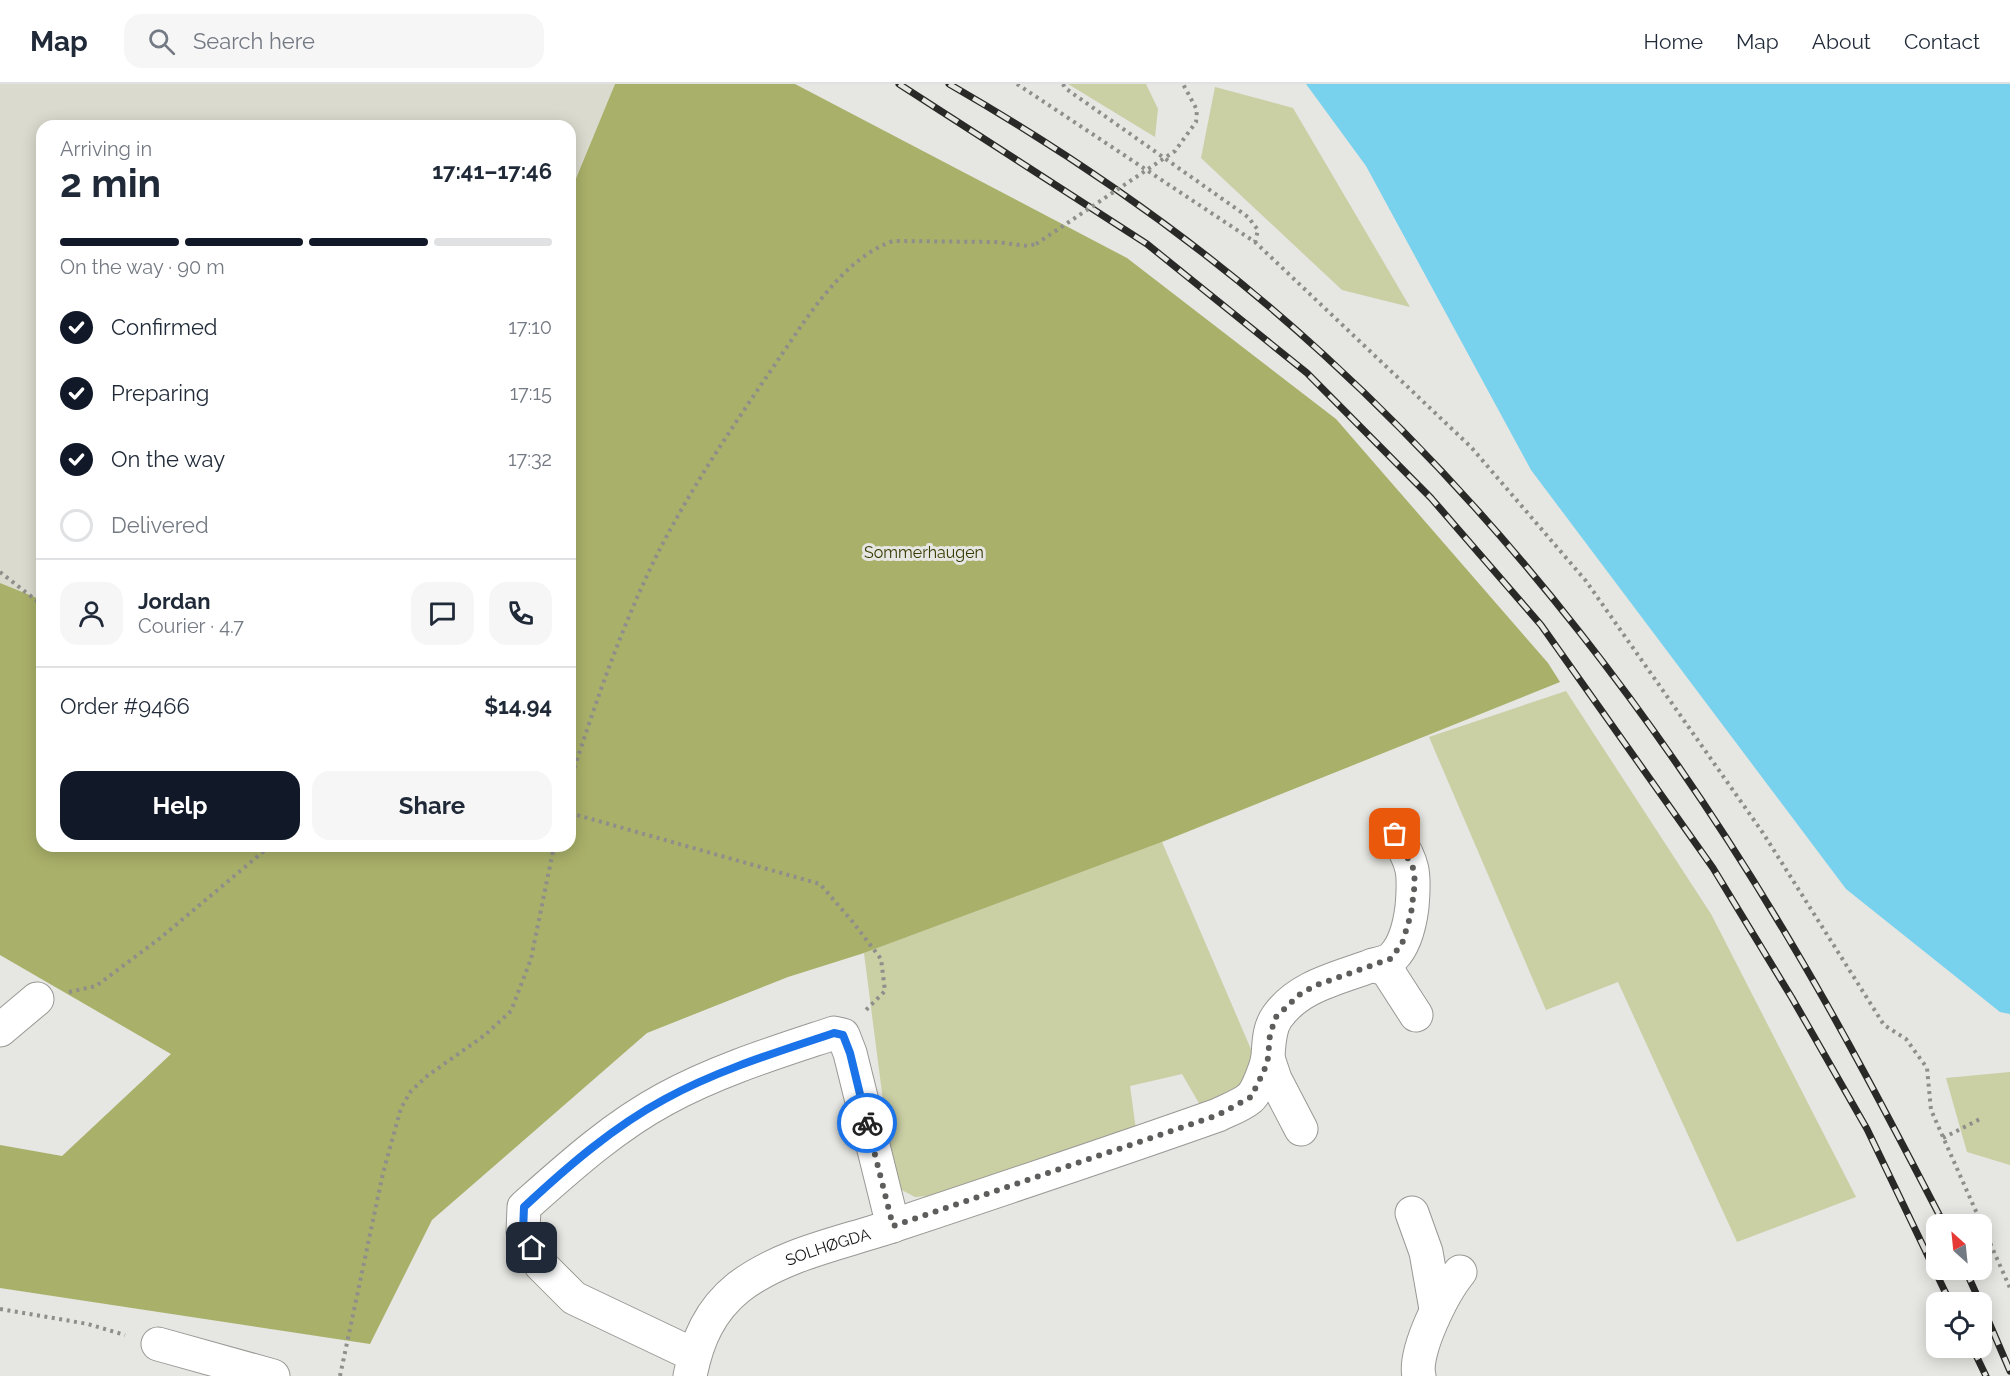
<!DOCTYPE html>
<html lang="en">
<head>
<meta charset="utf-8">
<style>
  :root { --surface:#fff; --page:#f6f6f7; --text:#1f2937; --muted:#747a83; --line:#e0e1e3; --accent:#111827 }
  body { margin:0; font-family:Raleway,sans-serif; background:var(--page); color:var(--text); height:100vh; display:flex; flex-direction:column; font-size:22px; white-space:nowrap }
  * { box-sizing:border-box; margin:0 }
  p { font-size:20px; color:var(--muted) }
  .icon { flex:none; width:33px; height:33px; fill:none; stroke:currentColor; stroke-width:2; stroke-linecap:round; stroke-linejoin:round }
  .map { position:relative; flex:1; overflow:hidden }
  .details { position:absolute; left:36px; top:36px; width:540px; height:732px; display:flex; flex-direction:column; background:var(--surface); border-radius:18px; box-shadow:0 3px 15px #0003 }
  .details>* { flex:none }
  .needle { width:39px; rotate:333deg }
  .controls { position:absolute; left:1926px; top:1130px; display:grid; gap:12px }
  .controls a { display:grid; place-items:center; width:66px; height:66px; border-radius:12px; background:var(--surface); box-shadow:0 3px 15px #0003; font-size:30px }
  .pin { position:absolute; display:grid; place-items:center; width:51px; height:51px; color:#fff; margin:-26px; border-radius:12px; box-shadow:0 3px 9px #0006 }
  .courier { position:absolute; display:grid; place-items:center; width:60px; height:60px; margin:-30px; border:4px solid #1a73e8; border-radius:50%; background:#fff; color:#222; box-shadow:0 2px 8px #0007 }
  .headline em { font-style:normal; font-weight:700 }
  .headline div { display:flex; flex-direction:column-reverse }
  .headline { display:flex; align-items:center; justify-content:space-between; height:102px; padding:0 24px }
  h1 { font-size:39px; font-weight:700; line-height:45px }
  .bar { display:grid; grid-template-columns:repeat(4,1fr); gap:9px 6px; align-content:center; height:72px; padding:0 24px }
  .bar i { height:8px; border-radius:4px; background:var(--line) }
  .bar .on { background:var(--accent) }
  .bar p { grid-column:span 4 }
  .line { display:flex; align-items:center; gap:15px; padding:0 24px; border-top:2px solid var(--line) }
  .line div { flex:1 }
  .round { display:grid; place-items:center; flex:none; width:63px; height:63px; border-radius:18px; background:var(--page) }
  ol { padding:0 24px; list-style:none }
  li { display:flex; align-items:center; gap:18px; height:66px }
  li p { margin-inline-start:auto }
  li .icon { padding:6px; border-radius:50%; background:var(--accent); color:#fff; stroke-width:4 }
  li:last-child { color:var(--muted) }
  li i { width:33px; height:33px; border:3px solid var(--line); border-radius:50% }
  .cta { display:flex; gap:12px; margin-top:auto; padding:12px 24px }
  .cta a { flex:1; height:69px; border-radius:18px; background:var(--accent); color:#fff; font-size:24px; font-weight:700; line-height:69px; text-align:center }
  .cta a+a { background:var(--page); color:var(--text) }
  header { display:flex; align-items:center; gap:36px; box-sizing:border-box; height:84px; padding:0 30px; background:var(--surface); border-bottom:2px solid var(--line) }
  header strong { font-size:28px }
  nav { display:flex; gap:33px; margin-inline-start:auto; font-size:21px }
  .search { width:420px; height:54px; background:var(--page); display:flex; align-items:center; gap:15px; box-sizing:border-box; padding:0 21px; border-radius:18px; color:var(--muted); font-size:22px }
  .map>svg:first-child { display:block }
  .built { fill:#dbdace }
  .green { fill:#cacfa4 }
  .forest { fill:#a9b069 }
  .water { fill:#79d2ed }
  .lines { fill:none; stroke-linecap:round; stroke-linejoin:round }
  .minor-casing { stroke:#999894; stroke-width:35 }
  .path { stroke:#8e8e8b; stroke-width:4; stroke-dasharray:3 4.5; stroke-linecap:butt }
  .minor { stroke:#fff; stroke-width:33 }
  .rail-casing { stroke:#292927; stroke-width:7 }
  .rail { stroke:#e6e6e2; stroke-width:4.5; stroke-dasharray:14; stroke-linecap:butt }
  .path-bridge { stroke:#8e8e8b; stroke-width:4; stroke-dasharray:3 4.5; stroke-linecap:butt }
  .done { stroke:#5d5d5b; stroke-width:6; stroke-dasharray:0 10.8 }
  .route { stroke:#1a73e8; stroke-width:8 }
  .labels { text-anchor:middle; stroke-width:6; stroke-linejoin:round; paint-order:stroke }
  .park-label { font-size:16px; fill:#383b02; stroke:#e6e6e2 }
  .street-label { font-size:16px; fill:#131312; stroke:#e6e6e2 }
</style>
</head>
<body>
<header>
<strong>Map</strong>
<div class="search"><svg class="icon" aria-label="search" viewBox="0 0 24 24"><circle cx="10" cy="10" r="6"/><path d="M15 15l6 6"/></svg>Search here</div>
<nav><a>Home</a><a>Map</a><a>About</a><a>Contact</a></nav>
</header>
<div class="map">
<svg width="2010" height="1292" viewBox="0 0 2010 1292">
  <rect width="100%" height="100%" fill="#e6e6e2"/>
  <polygon class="built" points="0,0 615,0 570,109 570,42 42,42 42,516 0,499"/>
  <g class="green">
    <polygon points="1068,0 1146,0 1158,25 1155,53"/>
    <polygon points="1215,3 1293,24 1410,223 1342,206 1201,74"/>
    <polygon points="1566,607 1711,830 1856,1113 1737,1158 1618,898 1546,926 1429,653"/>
    <polygon points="1162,758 1253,970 1248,997 1200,1021 1182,990 1130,1002 1136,1046 944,1111 915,1113 894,1102 864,869"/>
    <polygon points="2010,988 2010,1081 1967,1068 1946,994"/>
  </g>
  <polygon class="forest" points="615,0 795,0 1127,174 1336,335 1548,579 1560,598 1162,758 864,869 788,893 647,949 432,1136 370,1260 0,1204 0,1061 62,1072 171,970 0,871 0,499 42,516 42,762 570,762 570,109"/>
  <polygon class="water" points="1306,0 2010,0 2010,930 2000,928 1846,805 1531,386 1366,82"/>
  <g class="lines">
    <g class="minor-casing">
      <g id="minor">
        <polyline points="1373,881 1387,886 1416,931"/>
        <polyline points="0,946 37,915"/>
        <polyline points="1268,974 1275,995 1301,1045"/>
        <polyline points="1412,1129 1426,1168 1436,1225"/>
        <polyline points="158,1260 273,1292"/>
        <path d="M694 1271 574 1214 541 1181 523 1148 524 1123C568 1084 613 1043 665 1015 718 986 777 968 834 949L843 951 850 969 893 1142"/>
        <path id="s1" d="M690 1292C697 1256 710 1226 739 1203 784 1169 843 1159 895 1141 1003 1105 1111 1069 1218 1031 1228 1026 1242 1021 1250 1014 1257 1008 1267 982 1268 972 1269 959 1269 944 1277 933 1298 903 1335 895 1368 883 1375 880 1387 879 1393 873 1405 861 1410 839 1412 823 1415 789 1414 779 1395 750"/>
        <path d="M1419 1292C1413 1268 1444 1207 1460 1188"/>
      </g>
    </g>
    <g class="path">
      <polyline points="1017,0 1255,158 1471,363 1586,497 1763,749 1884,941 1906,955 1927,984 1931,1026 2010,1204"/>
      <polyline points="1063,0 1065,4 1248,133 1258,146 1255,158"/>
      <polyline points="0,488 42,521"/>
      <path d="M570 698C595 619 624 535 662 461 696 396 737 336 778 276 807 234 842 175 893 157L996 158 1028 162 1036 160"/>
      <polyline points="570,729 820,800 852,837 881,875 885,907 866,926"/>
      <polyline points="69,908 96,902 159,855 270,762"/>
      <polyline points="1943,1054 1982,1034"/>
      <polyline points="0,1225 88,1240 125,1251"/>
      <polyline points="340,1292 383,1089 401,1024 411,1007 427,992 485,951 511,927 531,875 554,762"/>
    </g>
    <use href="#minor" class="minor"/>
    <g class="rail-casing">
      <g id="rail">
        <polyline points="899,0 1147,160 1307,289 1431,414 1541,541 1713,784 1792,914 1867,1045 1950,1218"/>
        <path d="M949 0C1083 77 1211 167 1324 271 1509 440 1666 646 1793 862 1847 953 1895 1046 1944 1140"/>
        <polyline points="1965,1185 1980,1218"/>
        <polyline points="1982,1222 2010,1287"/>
        <polyline points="1972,1263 1986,1292"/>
      </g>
    </g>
    <use href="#rail" class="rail"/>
    <polyline class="path-bridge" points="1036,160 1175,67 1196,38 1197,26 1183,0"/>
  </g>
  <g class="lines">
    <polyline class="done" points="867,1039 893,1142 1218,1031 1251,1013 1264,987 1268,974 1270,950 1276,933 1299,911 1314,902 1390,875 1402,860 1411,830 1415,798 1413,784 1395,750"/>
    <path class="route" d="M532 1164 523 1148 524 1123C567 1083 613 1043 665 1015 718 986 777 968 834 949L843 951 850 969 867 1039"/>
  </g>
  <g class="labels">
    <g class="park-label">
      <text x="924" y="474">Sommerhaugen</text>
    </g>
    <g class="street-label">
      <text dy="6" stroke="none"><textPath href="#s1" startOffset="202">SOLHØGDA</textPath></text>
    </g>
  </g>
</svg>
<div class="controls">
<a><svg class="needle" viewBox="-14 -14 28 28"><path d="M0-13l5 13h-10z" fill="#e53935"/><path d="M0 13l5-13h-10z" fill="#747a83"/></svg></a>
<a><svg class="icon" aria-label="locate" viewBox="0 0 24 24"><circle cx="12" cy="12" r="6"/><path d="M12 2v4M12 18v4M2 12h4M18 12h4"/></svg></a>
</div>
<div class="pin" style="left:1395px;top:750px;background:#ea580c"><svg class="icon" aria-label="bag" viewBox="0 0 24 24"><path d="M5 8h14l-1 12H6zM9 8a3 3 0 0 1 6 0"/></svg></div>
<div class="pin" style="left:532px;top:1164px;background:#1f2937"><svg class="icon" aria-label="home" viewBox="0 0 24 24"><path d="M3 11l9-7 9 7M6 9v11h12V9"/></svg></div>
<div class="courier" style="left:867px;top:1039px"><svg class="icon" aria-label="bike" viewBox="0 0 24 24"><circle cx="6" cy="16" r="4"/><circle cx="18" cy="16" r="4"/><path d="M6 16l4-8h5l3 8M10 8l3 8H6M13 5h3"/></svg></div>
<section class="details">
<div class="headline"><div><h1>2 min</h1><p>Arriving in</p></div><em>17:41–17:46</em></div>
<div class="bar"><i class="on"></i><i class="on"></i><i class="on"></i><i></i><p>On the way · 90 m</p></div>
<ol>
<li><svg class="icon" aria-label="check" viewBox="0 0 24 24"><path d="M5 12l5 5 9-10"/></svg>Confirmed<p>17:10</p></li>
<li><svg class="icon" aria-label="check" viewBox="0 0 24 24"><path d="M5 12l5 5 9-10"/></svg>Preparing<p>17:15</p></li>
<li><svg class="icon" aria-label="check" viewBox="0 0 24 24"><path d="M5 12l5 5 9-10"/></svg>On the way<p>17:32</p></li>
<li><i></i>Delivered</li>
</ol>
<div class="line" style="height:108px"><a class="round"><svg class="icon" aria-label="person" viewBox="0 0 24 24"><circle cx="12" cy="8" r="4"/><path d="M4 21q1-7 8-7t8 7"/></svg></a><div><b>Jordan</b><p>Courier · 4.7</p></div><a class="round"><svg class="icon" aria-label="chat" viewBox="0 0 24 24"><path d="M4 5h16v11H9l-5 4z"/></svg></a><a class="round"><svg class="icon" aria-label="phone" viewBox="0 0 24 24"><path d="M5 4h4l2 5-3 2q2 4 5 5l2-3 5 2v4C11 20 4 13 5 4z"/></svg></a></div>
<div class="line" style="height:78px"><div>Order #9466</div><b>$14.94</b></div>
<div class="cta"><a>Help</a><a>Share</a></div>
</section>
</div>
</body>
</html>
